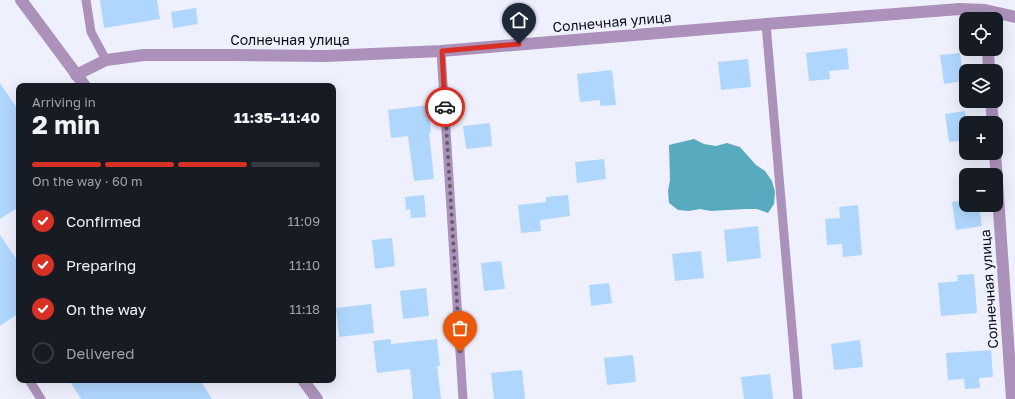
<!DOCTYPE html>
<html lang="en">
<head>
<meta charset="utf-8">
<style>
  :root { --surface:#171b24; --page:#20242c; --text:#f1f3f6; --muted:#9ea1a6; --line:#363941; --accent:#d93025 }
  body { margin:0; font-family:"Golos Text",sans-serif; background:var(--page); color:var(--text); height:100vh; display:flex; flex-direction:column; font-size:15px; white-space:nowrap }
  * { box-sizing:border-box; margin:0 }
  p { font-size:13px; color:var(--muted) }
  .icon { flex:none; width:22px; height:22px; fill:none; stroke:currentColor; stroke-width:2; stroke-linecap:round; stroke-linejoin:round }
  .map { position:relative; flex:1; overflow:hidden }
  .drawer { position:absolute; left:16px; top:83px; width:320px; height:300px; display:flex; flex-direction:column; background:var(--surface); border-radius:8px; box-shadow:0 4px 16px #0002 }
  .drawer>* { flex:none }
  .buttons { position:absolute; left:959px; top:12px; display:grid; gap:8px }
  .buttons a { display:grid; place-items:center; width:44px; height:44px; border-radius:8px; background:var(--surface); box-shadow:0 4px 16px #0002; font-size:20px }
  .pin { position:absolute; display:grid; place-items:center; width:34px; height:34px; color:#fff; margin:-41px -17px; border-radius:50% 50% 50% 0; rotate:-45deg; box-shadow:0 0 4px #0007 }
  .pin .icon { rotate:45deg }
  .courier { position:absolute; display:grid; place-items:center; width:40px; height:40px; margin:-20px; border:3px solid #d93025; border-radius:50%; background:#fff; color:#222; box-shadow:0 1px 5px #0007 }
  .summary em { font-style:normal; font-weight:700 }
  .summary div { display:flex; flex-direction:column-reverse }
  .summary { display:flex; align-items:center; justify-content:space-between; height:68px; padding:0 16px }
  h1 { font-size:26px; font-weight:700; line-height:30px }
  .bar { display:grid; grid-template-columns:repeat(4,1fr); gap:6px 4px; align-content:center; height:48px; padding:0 16px }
  .bar i { height:5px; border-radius:3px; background:var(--line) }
  .bar .on { background:var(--accent) }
  .bar p { grid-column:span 4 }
  ol { padding:0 16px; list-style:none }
  li { display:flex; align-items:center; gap:12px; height:44px }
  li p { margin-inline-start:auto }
  li .icon { padding:4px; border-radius:50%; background:var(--accent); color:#fff; stroke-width:4 }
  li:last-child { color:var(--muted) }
  li i { width:22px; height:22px; border:2px solid var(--line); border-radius:50% }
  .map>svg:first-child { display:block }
  .water { fill:#58aabe }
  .building { fill:#afd7fd }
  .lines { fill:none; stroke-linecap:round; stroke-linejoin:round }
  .lane { stroke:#ac92ba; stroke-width:9 }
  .street { stroke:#ac92ba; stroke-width:12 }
  .done { stroke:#5d5e6a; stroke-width:4; stroke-dasharray:0 7.2 }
  .route { stroke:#d93025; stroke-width:5 }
  .labels { text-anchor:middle; stroke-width:4; stroke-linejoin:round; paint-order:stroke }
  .street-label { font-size:14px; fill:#0e0f1a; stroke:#eff0fe }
</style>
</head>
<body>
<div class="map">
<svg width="1015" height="399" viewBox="0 0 1015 399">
  <rect width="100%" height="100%" fill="#eff0fe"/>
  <polygon class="water" points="694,139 704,144 716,146 727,143 740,147 756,165 765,171 772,181 775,192 774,204 768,213 757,209 746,209 711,211 700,209 689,211 678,210 669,203 668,191 670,180 669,145"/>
  <g class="building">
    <polygon points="100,0 157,0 160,19 104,28"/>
    <polygon points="196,8 198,24 173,28 171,12"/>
    <polygon points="847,48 849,69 829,71 830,79 809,81 806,53"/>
    <polygon points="960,53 964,81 944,84 940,55"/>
    <polygon points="748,59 751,87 721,90 718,62"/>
    <polygon points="612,70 616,105 600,106 600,100 580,102 577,74"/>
    <polygon points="0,83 19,111 19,207 0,219"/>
    <polygon points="428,105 431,133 429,133 434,179 414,181 408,136 391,138 388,110"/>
    <polygon points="965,111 966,118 966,140 949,142 945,114"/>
    <polygon points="490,123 492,146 466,149 463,126"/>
    <polygon points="604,159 606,179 577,183 575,162"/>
    <polygon points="424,195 426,217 411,218 410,209 406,210 405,197"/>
    <polygon points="568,195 570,216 540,220 541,231 521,233 518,205 546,202 546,197"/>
    <polygon points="966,200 966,205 979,205 982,226 956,230 952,202"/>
    <polygon points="858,205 862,255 843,257 842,244 827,245 825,219 840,218 839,207"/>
    <polygon points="758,226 761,258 727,262 724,230"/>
    <polygon points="0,235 19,263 19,313 0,326"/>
    <polygon points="392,238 395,266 375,269 372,240"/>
    <polygon points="701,251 704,278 675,281 672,254"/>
    <polygon points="501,261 505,289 484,291 481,263"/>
    <polygon points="974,274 977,313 941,316 938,283 958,281 957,275"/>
    <polygon points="609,283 612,303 591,306 589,285"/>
    <polygon points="426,288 429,316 403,319 400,291"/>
    <polygon points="371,304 374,333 339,337 336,308"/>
    <polygon points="391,339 391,344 437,339 440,366 437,366 441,399 413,399 410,369 377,373 373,341"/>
    <polygon points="860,340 863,367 834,370 831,344"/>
    <polygon points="991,350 993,377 979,378 980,388 965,389 964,379 948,380 946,353"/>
    <polygon points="633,355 636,382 607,385 604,358"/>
    <polygon points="522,370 525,399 494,399 491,373"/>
    <polygon points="770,374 773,399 744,399 741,377"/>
    <polygon points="69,380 200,380 212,399 81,399"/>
  </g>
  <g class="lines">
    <g class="lane">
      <polyline points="86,0 91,32 106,60"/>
      <polyline points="766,24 798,399"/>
      <polyline points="441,51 463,399"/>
      <polyline points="29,380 41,399"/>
    </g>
    <g class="street">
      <polyline points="21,0 85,86"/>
      <polyline points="988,49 989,71"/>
      <polyline points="76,75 106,60 144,55 232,55 326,56 441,51 766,24 960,9 985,10 1015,17"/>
      <polyline points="991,101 993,123"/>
      <polyline points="995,153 1012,399"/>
      <polyline points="303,380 317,399"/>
    </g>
  </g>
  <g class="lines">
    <polyline class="done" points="445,107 460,352"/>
    <polyline class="route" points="445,107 442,51 519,44"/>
  </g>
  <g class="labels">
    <g class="street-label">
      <text transform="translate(612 22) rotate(-5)" y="5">Солнечная улица</text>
      <text x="290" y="45">Солнечная улица</text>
      <text transform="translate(989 289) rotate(-94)" y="5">Солнечная улица</text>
    </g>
  </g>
</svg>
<div class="buttons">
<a><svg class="icon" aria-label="locate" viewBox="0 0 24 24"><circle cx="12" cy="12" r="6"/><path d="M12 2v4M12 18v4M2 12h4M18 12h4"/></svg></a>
<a><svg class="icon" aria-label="layers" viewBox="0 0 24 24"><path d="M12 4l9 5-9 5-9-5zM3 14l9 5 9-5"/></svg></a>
<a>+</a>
<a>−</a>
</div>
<div class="pin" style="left:460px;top:352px;background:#ea580c"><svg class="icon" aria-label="bag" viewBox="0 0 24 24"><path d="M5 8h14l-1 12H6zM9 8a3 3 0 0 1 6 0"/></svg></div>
<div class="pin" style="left:519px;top:44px;background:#1f2937"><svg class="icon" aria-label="home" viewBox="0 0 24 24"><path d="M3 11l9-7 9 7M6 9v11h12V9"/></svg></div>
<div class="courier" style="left:445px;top:107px"><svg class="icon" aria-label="car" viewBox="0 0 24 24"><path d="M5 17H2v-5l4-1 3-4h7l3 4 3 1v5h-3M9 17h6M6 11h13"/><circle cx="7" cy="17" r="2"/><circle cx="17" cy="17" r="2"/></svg></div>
<section class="drawer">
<div class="summary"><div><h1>2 min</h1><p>Arriving in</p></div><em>11:35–11:40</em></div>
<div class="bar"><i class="on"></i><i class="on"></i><i class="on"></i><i></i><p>On the way · 60 m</p></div>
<ol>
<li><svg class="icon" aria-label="check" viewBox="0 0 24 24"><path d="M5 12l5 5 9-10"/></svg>Confirmed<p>11:09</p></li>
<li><svg class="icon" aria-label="check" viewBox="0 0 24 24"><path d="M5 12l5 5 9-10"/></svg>Preparing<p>11:10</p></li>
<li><svg class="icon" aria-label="check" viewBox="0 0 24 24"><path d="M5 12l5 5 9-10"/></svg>On the way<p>11:18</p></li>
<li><i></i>Delivered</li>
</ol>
</section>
</div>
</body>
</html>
